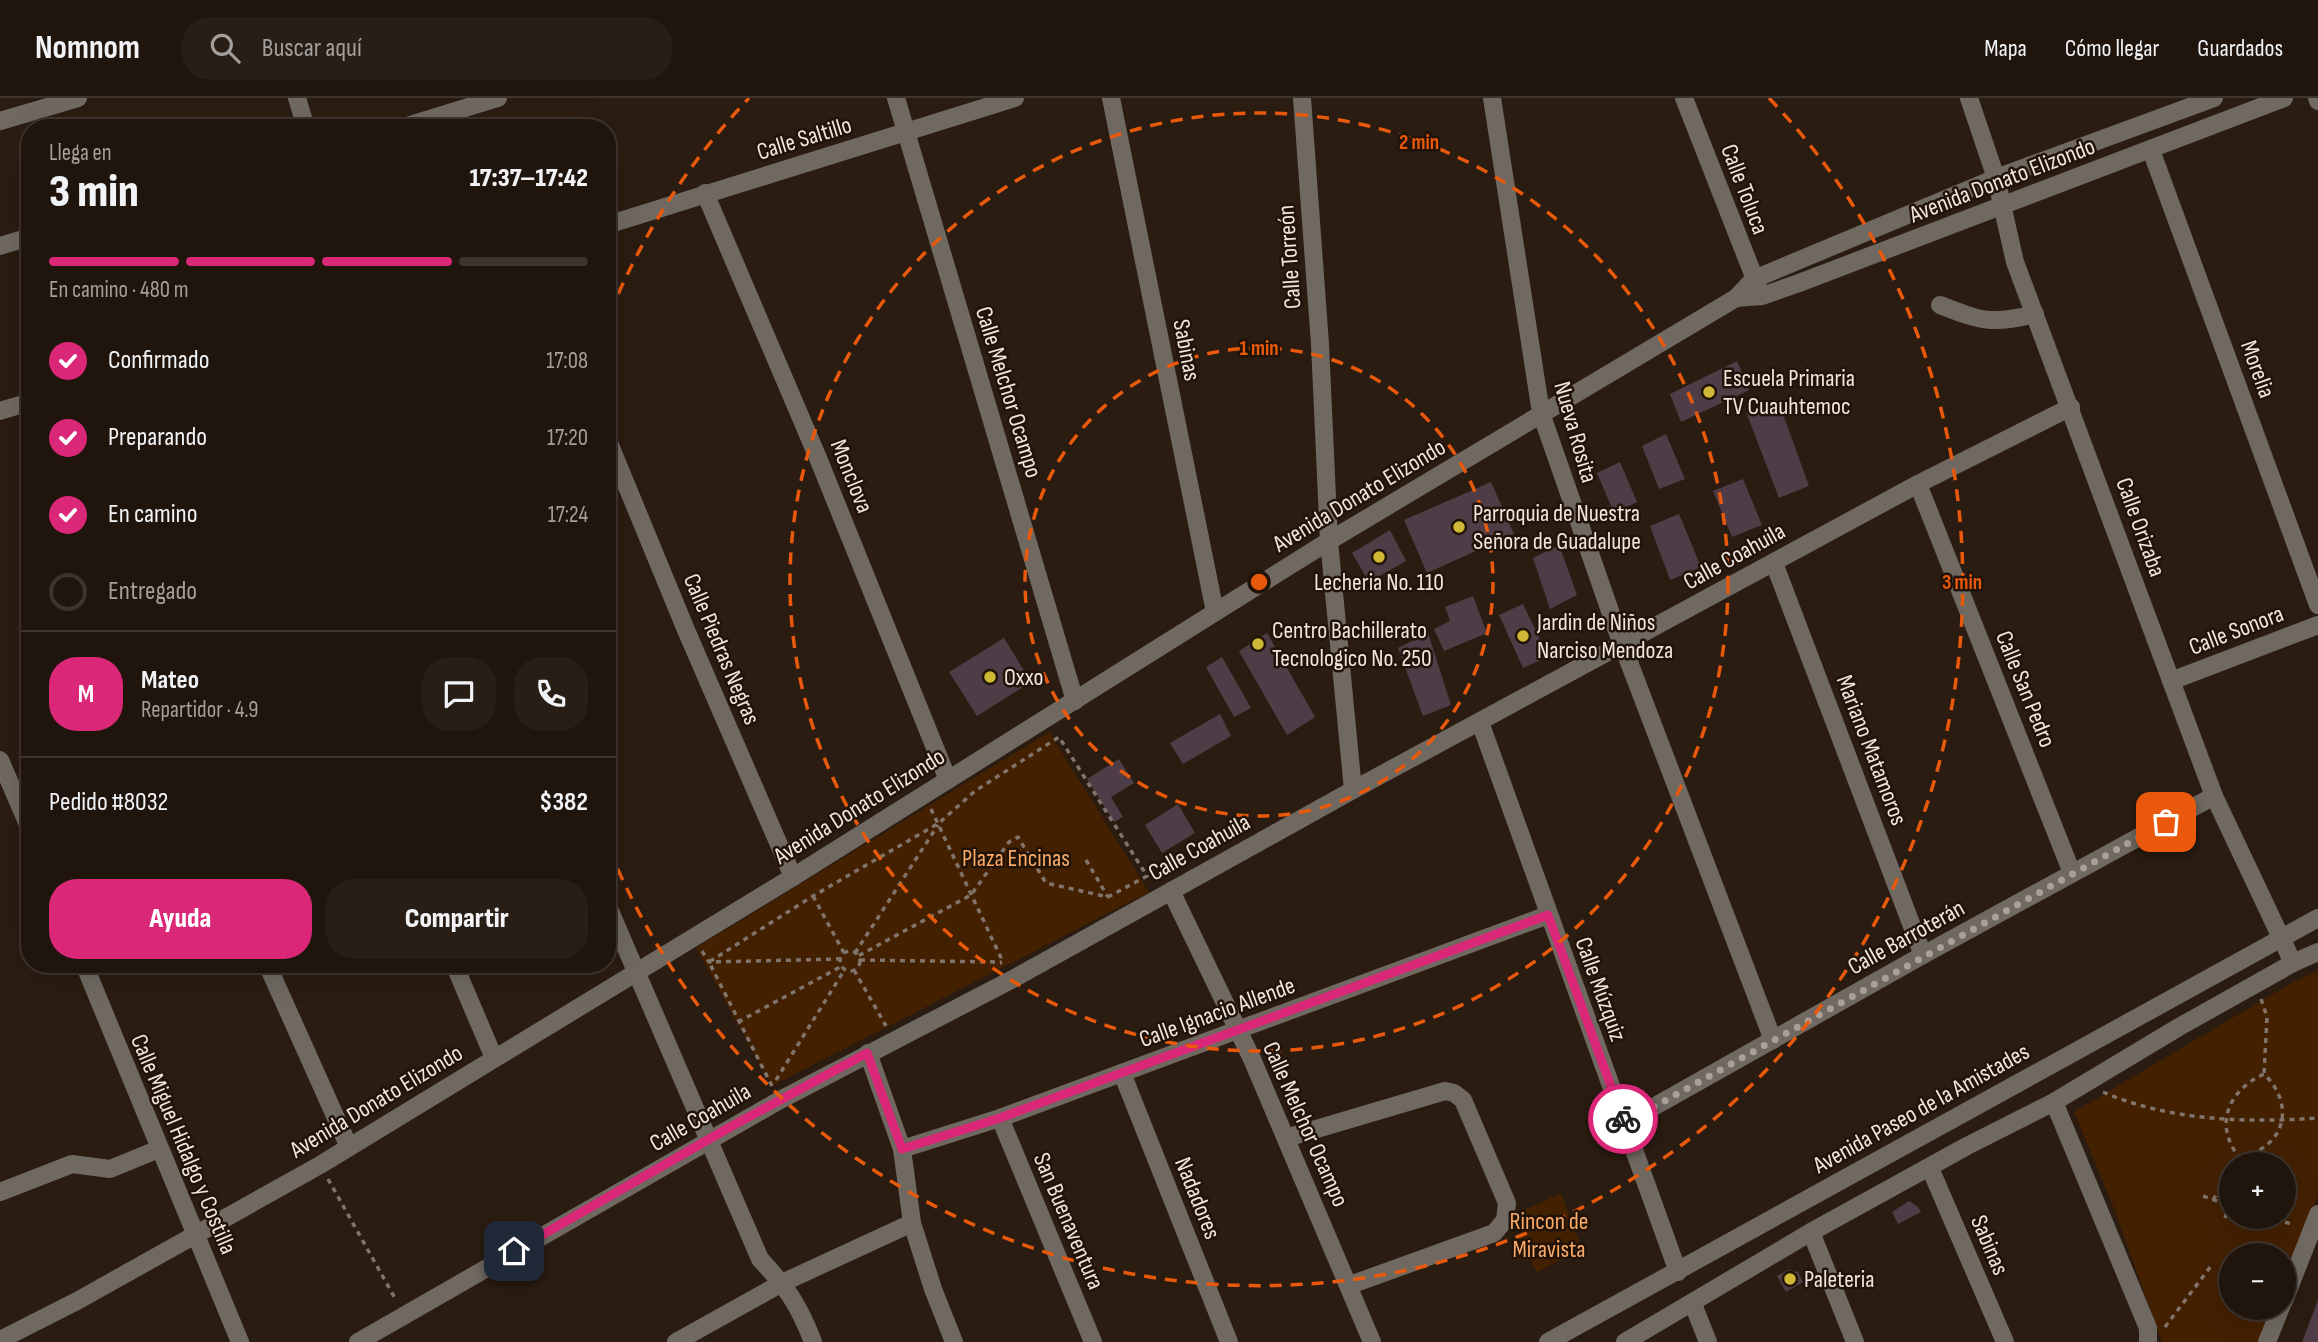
<!DOCTYPE html>
<html lang="es">
<head>
<meta charset="utf-8">
<style>
  :root { --surface:#20150d; --page:#281e16; --text:#f1f3f6; --muted:#a29f9d; --line:#3d342e; --accent:#db2777 }
  body { margin:0; font-family:"Sofia Sans Condensed",sans-serif; background:var(--page); color:var(--text); height:100vh; display:flex; flex-direction:column; font-size:26px; white-space:nowrap }
  * { box-sizing:border-box; margin:0 }
  p { font-size:23px; color:var(--muted) }
  .icon { flex:none; width:38px; height:38px; fill:none; stroke:currentColor; stroke-width:2; stroke-linecap:round; stroke-linejoin:round }
  .map { position:relative; flex:1; overflow:hidden }
  .side { position:absolute; left:21px; top:21px; width:595px; height:854px; display:flex; flex-direction:column; background:var(--surface); border-radius:28px; box-shadow:0 7px 28px #0002,0 0 0 2px var(--line) }
  .side>* { flex:none }
  .tools { position:absolute; left:2219px; top:1054px; display:grid; gap:14px }
  .tools a { display:grid; place-items:center; width:77px; height:77px; border-radius:50%; background:var(--surface); box-shadow:0 7px 28px #0002,0 0 0 2px var(--line); font-size:35px }
  .pin { position:absolute; display:grid; place-items:center; width:60px; height:60px; color:#fff; margin:-30px; border-radius:14px; box-shadow:0 4px 10px #0006 }
  .courier { position:absolute; display:grid; place-items:center; width:70px; height:70px; margin:-35px; border:5px solid #db2777; border-radius:50%; background:#fff; color:#222; box-shadow:0 2px 9px #0007 }
  .head em { font-style:normal; font-weight:800 }
  .head div { display:flex; flex-direction:column-reverse }
  .head { display:flex; align-items:center; justify-content:space-between; height:119px; padding:0 28px }
  h1 { font-size:46px; font-weight:800; line-height:52px }
  .bar { display:grid; grid-template-columns:repeat(4,1fr); gap:10px 7px; align-content:center; height:84px; padding:0 28px }
  .bar i { height:9px; border-radius:5px; background:var(--line) }
  .bar .selected { background:var(--accent) }
  .bar p { grid-column:span 4 }
  .line { display:flex; align-items:center; gap:18px; padding:0 28px; border-top:2px solid var(--line) }
  .line div { flex:1 }
  .round { display:grid; place-items:center; flex:none; width:74px; height:74px; border-radius:28px; background:var(--page) }
  ol { padding:0 28px; list-style:none }
  li { display:flex; align-items:center; gap:21px; height:77px }
  li p { margin-inline-start:auto }
  li .icon { padding:7px; border-radius:50%; background:var(--accent); color:#fff; stroke-width:4 }
  li:last-child { color:var(--muted) }
  li i { width:38px; height:38px; border:4px solid var(--line); border-radius:50% }
  .action { display:flex; gap:14px; margin-top:auto; padding:14px 28px }
  .action a { flex:1; height:80px; border-radius:28px; background:var(--accent); color:#fff; font-size:28px; font-weight:800; line-height:80px; text-align:center }
  .action a+a { background:var(--page); color:var(--text) }
  header { display:flex; align-items:center; gap:42px; box-sizing:border-box; height:98px; padding:0 35px; background:var(--surface); border-bottom:2px solid var(--line) }
  header strong { font-size:33px }
  nav { display:flex; gap:38px; margin-inline-start:auto; font-size:24px }
  .search { width:490px; height:63px; background:var(--page); display:flex; align-items:center; gap:18px; box-sizing:border-box; padding:0 24px; border-radius:28px; color:var(--muted); font-size:26px }
  .map>svg:first-child { display:block }
  .green { fill:#432000; fill-rule:evenodd }
  .building { fill:#4e3d47 }
  .lines { fill:none; stroke-linecap:round; stroke-linejoin:round }
  .path { stroke:#81746b; stroke-width:3.5; stroke-dasharray:5 5; stroke-linecap:butt }
  .minor { stroke:#6f6962; stroke-width:18 }
  .done { stroke:#ab9f97; stroke-width:7; stroke-dasharray:0 12.6 }
  .route { stroke:#db2777; stroke-width:9 }
  .ring { fill:none; stroke:#e8590c; stroke-width:3.5; stroke-dasharray:12 9 }
  .poi-dot { fill:#d0b837; stroke:#211308; stroke-width:2.5 }
  .labels { text-anchor:middle; stroke-width:5; stroke-linejoin:round; paint-order:stroke }
  .street-label { font-size:24px; fill:#f0e6df; stroke:#211308 }
  .poi-label { font-size:24px; fill:#f0e6df; stroke:#211308; text-anchor:start }
  .park-label { font-size:24px; fill:#fbaa68; stroke:#211308 }
  .centre { fill:#e8590c; stroke:#211308; stroke-width:3.5 }
  .ring-label { font-size:21px; text-anchor:middle; font-weight:bold; fill:#e8590c; stroke:#211308; stroke-width:5; stroke-linejoin:round; paint-order:stroke }
</style>
</head>
<body>
<header>
<strong>Nomnom</strong>
<div class="search"><svg class="icon" aria-label="search" viewBox="0 0 24 24"><circle cx="10" cy="10" r="6"/><path d="M15 15l6 6"/></svg>Buscar aquí</div>
<nav><a>Mapa</a><a>Cómo llegar</a><a>Guardados</a></nav>
</header>
<div class="map">
<svg width="2318" height="1244" viewBox="0 0 2318 1244">
  <rect width="100%" height="100%" fill="#2b1c11"/>
  <g class="green">
    <polygon points="1049,634 1149,794 772,988 696,850"/>
    <path d="M2318 873V1097L2284 1184V1157H2231V1209H2273L2259 1244H2162L2112 1105 2074 1014 2293 884ZM2231 1066H2284V1118H2231Z"/>
    <polygon points="1561,1095 1582,1151 1537,1174 1520,1141 1524,1112"/>
  </g>
  <g class="building">
    <polygon points="1737,263 1749,292 1681,324 1670,296"/>
    <polygon points="1778,302 1809,388 1779,400 1746,314"/>
    <polygon points="1666,336 1685,381 1659,391 1642,348"/>
    <polygon points="1620,364 1637,404 1614,415 1597,375"/>
    <polygon points="1743,381 1762,427 1732,439 1713,393"/>
    <polygon points="1491,384 1514,436 1427,475 1404,422"/>
    <polygon points="1679,416 1701,469 1670,482 1650,428"/>
    <polygon points="1390,432 1406,463 1369,484 1352,455"/>
    <polygon points="1559,447 1577,497 1550,511 1533,460"/>
    <polygon points="1473,498 1487,535 1444,553 1434,531 1450,523 1445,509"/>
    <polygon points="1523,506 1548,559 1523,570 1499,517"/>
    <polygon points="1267,535 1315,619 1287,637 1239,553"/>
    <polygon points="1428,535 1451,607 1423,618 1398,550"/>
    <polygon points="1004,540 1031,584 977,618 949,574"/>
    <polygon points="1222,559 1251,610 1234,619 1206,569"/>
    <polygon points="1220,616 1231,638 1183,666 1170,645"/>
    <polygon points="1119,661 1134,685 1111,699 1123,719 1114,724 1087,681"/>
    <polygon points="1178,706 1195,735 1162,755 1145,727"/>
    <polygon points="1909,1103 1918,1109 1921,1114 1898,1126 1892,1114"/>
    <polygon points="1788,1172 1798,1174 1803,1184 1786,1194 1777,1178"/>
    <polygon points="2318,1202 2318,1244 2302,1244"/>
  </g>
  <g class="lines">
    <g class="path">
      <polyline points="931,711 1003,864 1000,865"/>
      <polyline points="1086,762 1108,799"/>
      <polyline points="813,798 844,855"/>
      <polyline points="702,853 709,864 841,861"/>
      <circle cx="850" cy="863" r="10"/>
      <polyline points="855,855 938,727"/>
      <polyline points="860,862 1001,864"/>
      <polyline points="854,872 886,928"/>
      <polyline points="2261,901 2267,919 2264,976"/>
      <polyline points="738,924 842,868"/>
      <polyline points="776,982 845,871"/>
      <polyline points="772,988 709,864 813,798 939,725 975,693 1059,639 1147,778 1108,799 1046,785 1018,739 1009,744 971,797 858,858"/>
      <path d="M2103 994C2169 1023 2248 1025 2318 1020"/>
      <path d="M2235 1066 2239 1059C2284 1051 2297 1008 2264 976 2229 992 2213 1026 2239 1059"/>
      <polyline points="328,1081 396,1202"/>
      <polyline points="2203,1098 2231,1108"/>
      <polyline points="2213,1102 2231,1072"/>
      <polyline points="2266,1118 2294,1127"/>
      <polyline points="2225,1120 2229,1107 2227,1080"/>
      <polyline points="2165,1229 2211,1168"/>
    </g>
    <g class="minor">
      <polyline points="297,0 306,30"/>
      <polyline points="896,0 1075,603"/>
      <polyline points="1111,0 1215,514"/>
      <polyline points="1302,0 1320,246 1329,443 1353,692"/>
      <polyline points="1492,0 1541,315 1616,530 1773,942"/>
      <polyline points="1684,0 1758,189"/>
      <polyline points="1969,0 1996,80 2015,164 2214,698 2293,865"/>
      <polyline points="2317,0 2318,3"/>
      <polyline points="0,23 78,0"/>
      <polyline points="400,30 498,0"/>
      <polyline points="2151,52 2318,507"/>
      <polyline points="705,95 818,360 948,682"/>
      <polyline points="607,127 1015,0"/>
      <polyline points="0,148 30,139"/>
      <polyline points="1736,200 1762,198 1799,185 2284,0"/>
      <path d="M1940 207C1981 223 1992 227 2035 216"/>
      <polyline points="0,313 30,304"/>
      <polyline points="607,340 686,532 793,779"/>
      <polyline points="1918,386 2072,775"/>
      <polyline points="1774,465 1923,857"/>
      <polyline points="2171,583 2318,527"/>
      <polyline points="1480,624 1678,1174"/>
      <polyline points="0,662 30,731"/>
      <polyline points="1171,793 1252,961 1372,1244"/>
      <path d="M607 806 760 1161C787 1190 799 1207 813 1244"/>
      <polyline points="84,866 240,1244"/>
      <polyline points="267,866 349,1049"/>
      <polyline points="454,866 494,960"/>
      <polyline points="868,955 902,1051 912,1125 933,1191 954,1244"/>
      <polyline points="1122,975 1229,1244"/>
      <polyline points="2054,1004 2148,1230 2148,1244"/>
      <polyline points="1000,1020 1093,1244"/>
      <polyline points="1625,1025 1923,857 2214,698"/>
      <polyline points="1286,1040 1445,993 1454,995 1463,1002 1507,1105 1505,1122 1494,1135 1350,1187"/>
      <polyline points="902,1051 1000,1020 1548,817"/>
      <polyline points="1930,1070 2005,1244"/>
      <polyline points="0,1094 72,1066 110,1071 159,1051"/>
      <polyline points="1811,1134 1855,1244"/>
      <polyline points="2284,1203 2318,1116"/>
      <polyline points="1693,1206 1708,1244"/>
      <polyline points="0,1242 77,1203 320,1067 793,779 1329,443 1736,200 1754,181 1996,80 2214,0"/>
      <polyline points="358,1244 780,1002 1011,882 1353,692 1918,386 2071,309"/>
      <polyline points="676,1244 782,1185 912,1125"/>
      <polyline points="1548,1244 2318,820"/>
      <polyline points="1625,1244 1811,1134 1967,1048 2054,1004 2179,929 2293,865 2318,854"/>
      <polyline points="2267,1244 2281,1209"/>
    </g>
  </g>
  <g class="lines">
    <polyline class="done" points="1623,1021 1625,1025 2166,724"/>
    <polyline class="route" points="514,1153 732,1028 867,955 902,1051 1000,1020 1548,817 1623,1021"/>
  </g>
  <g class="ring">
    <circle cx="1259" cy="484" r="234"/>
    <circle cx="1259" cy="484" r="469"/>
    <path d="M610 215A703 703 0 0 1 749 0M1769 0A703 703 0 1 1 610 753"/>
  </g>
  <g class="poi-dot">
    <circle cx="1709" cy="294" r="7"/>
    <circle cx="1459" cy="429" r="7"/>
    <circle cx="1379" cy="459" r="7"/>
    <circle cx="1523" cy="538" r="7"/>
    <circle cx="1258" cy="546" r="7"/>
    <circle cx="990" cy="579" r="7"/>
    <circle cx="1790" cy="1181" r="7"/>
  </g>
  <g class="labels">
    <g class="street-label">
      <text transform="translate(804 40) rotate(-17)" y="8">Calle Saltillo</text>
      <text transform="translate(2002 82) rotate(-21)" y="8">Avenida Donato Elizondo</text>
      <text transform="translate(1745 91) rotate(69)" y="8">Calle Toluca</text>
      <text transform="translate(1289 159) rotate(-94)" y="8">Calle Torreón</text>
      <text transform="translate(1187 252) rotate(79)" y="8">Sabinas</text>
      <text transform="translate(2258 271) rotate(70)" y="8">Morelia</text>
      <text transform="translate(1009 294) rotate(73)" y="8">Calle Melchor Ocampo</text>
      <text transform="translate(1576 334) rotate(74)" y="8">Nueva Rosita</text>
      <text transform="translate(852 378) rotate(68)" y="8">Monclova</text>
      <text transform="translate(1359 397) rotate(-31)" y="8">Avenida Donato Elizondo</text>
      <text transform="translate(2141 429) rotate(70)" y="8">Calle Orizaba</text>
      <text transform="translate(1734 458) rotate(-29)" y="8">Calle Coahuila</text>
      <text transform="translate(2236 532) rotate(-21)" y="8">Calle Sonora</text>
      <text transform="translate(722 551) rotate(67)" y="8">Calle Piedras Negras</text>
      <text transform="translate(2026 591) rotate(68)" y="8">Calle San Pedro</text>
      <text transform="translate(1872 652) rotate(69)" y="8">Mariano Matamoros</text>
      <text transform="translate(859 708) rotate(-32)" y="8">Avenida Donato Elizondo</text>
      <text transform="translate(1199 749) rotate(-29)" y="8">Calle Coahuila</text>
      <text transform="translate(1906 839) rotate(-29)" y="8">Calle Barroterán</text>
      <text transform="translate(1601 891) rotate(70)" y="8">Calle Múzquiz</text>
      <text transform="translate(1217 914) rotate(-20)" y="8">Calle Ignacio Allende</text>
      <text transform="translate(376 1003) rotate(-31)" y="8">Avenida Donato Elizondo</text>
      <text transform="translate(1921 1010) rotate(-29)" y="8">Avenida Paseo de la Amistades</text>
      <text transform="translate(700 1019) rotate(-30)" y="8">Calle Coahuila</text>
      <text transform="translate(1306 1026) rotate(66)" y="8">Calle Melchor Ocampo</text>
      <text transform="translate(184 1046) rotate(67)" y="8">Calle Miguel Hidalgo y Costilla</text>
      <text transform="translate(1198 1100) rotate(68)" y="8">Nadadores</text>
      <text transform="translate(1069 1123) rotate(67)" y="8">San Buenaventura</text>
      <text transform="translate(1990 1147) rotate(67)" y="8">Sabinas</text>
    </g>
    <g class="poi-label">
      <text x="1723" y="288">Escuela Primaria<tspan x="1723" dy="28">TV Cuauhtemoc</tspan></text>
      <text x="1473" y="423">Parroquia de Nuestra<tspan x="1473" dy="28">Señora de Guadalupe</tspan></text>
      <text x="1379" y="492" text-anchor="middle">Lecheria No. 110</text>
      <text x="1537" y="532">Jardin de Niños<tspan x="1537" dy="28">Narciso Mendoza</tspan></text>
      <text x="1272" y="540">Centro Bachillerato<tspan x="1272" dy="28">Tecnologico No. 250</tspan></text>
      <text x="1004" y="587">Oxxo</text>
      <text x="1804" y="1189">Paleteria</text>
    </g>
    <g class="park-label">
      <text x="1016" y="768">Plaza Encinas</text>
      <text x="1549" y="1131">Rincon de<tspan x="1549" dy="28">Miravista</tspan></text>
    </g>
  </g>
  <circle cx="1259" cy="484" r="10" class="centre"/>
  <g class="ring-label">
    <text x="1419" y="51">2 min</text>
    <text x="1259" y="257">1 min</text>
    <text x="1962" y="491">3 min</text>
  </g>
</svg>
<div class="tools">
<a>+</a>
<a>−</a>
</div>
<div class="pin" style="left:2166px;top:724px;background:#ea580c"><svg class="icon" aria-label="bag" viewBox="0 0 24 24"><path d="M5 8h14l-1 12H6zM9 8a3 3 0 0 1 6 0"/></svg></div>
<div class="pin" style="left:514px;top:1153px;background:#1f2937"><svg class="icon" aria-label="home" viewBox="0 0 24 24"><path d="M3 11l9-7 9 7M6 9v11h12V9"/></svg></div>
<div class="courier" style="left:1623px;top:1021px"><svg class="icon" aria-label="bike" viewBox="0 0 24 24"><circle cx="6" cy="16" r="4"/><circle cx="18" cy="16" r="4"/><path d="M6 16l4-8h5l3 8M10 8l3 8H6M13 5h3"/></svg></div>
<section class="side">
<div class="head"><div><h1>3 min</h1><p>Llega en</p></div><em>17:37–17:42</em></div>
<div class="bar"><i class="selected"></i><i class="selected"></i><i class="selected"></i><i></i><p>En camino · 480 m</p></div>
<ol>
<li><svg class="icon" aria-label="check" viewBox="0 0 24 24"><path d="M5 12l5 5 9-10"/></svg>Confirmado<p>17:08</p></li>
<li><svg class="icon" aria-label="check" viewBox="0 0 24 24"><path d="M5 12l5 5 9-10"/></svg>Preparando<p>17:20</p></li>
<li><svg class="icon" aria-label="check" viewBox="0 0 24 24"><path d="M5 12l5 5 9-10"/></svg>En camino<p>17:24</p></li>
<li><i></i>Entregado</li>
</ol>
<div class="line" style="height:126px"><b class="round" style="background:var(--accent);color:#fff">M</b><div><b>Mateo</b><p>Repartidor · 4.9</p></div><a class="round"><svg class="icon" aria-label="chat" viewBox="0 0 24 24"><path d="M4 5h16v11H9l-5 4z"/></svg></a><a class="round"><svg class="icon" aria-label="phone" viewBox="0 0 24 24"><path d="M5 4h4l2 5-3 2q2 4 5 5l2-3 5 2v4C11 20 4 13 5 4z"/></svg></a></div>
<div class="line" style="height:91px"><div>Pedido #8032</div><b>$382</b></div>
<div class="action"><a>Ayuda</a><a>Compartir</a></div>
</section>
</div>
</body>
</html>
